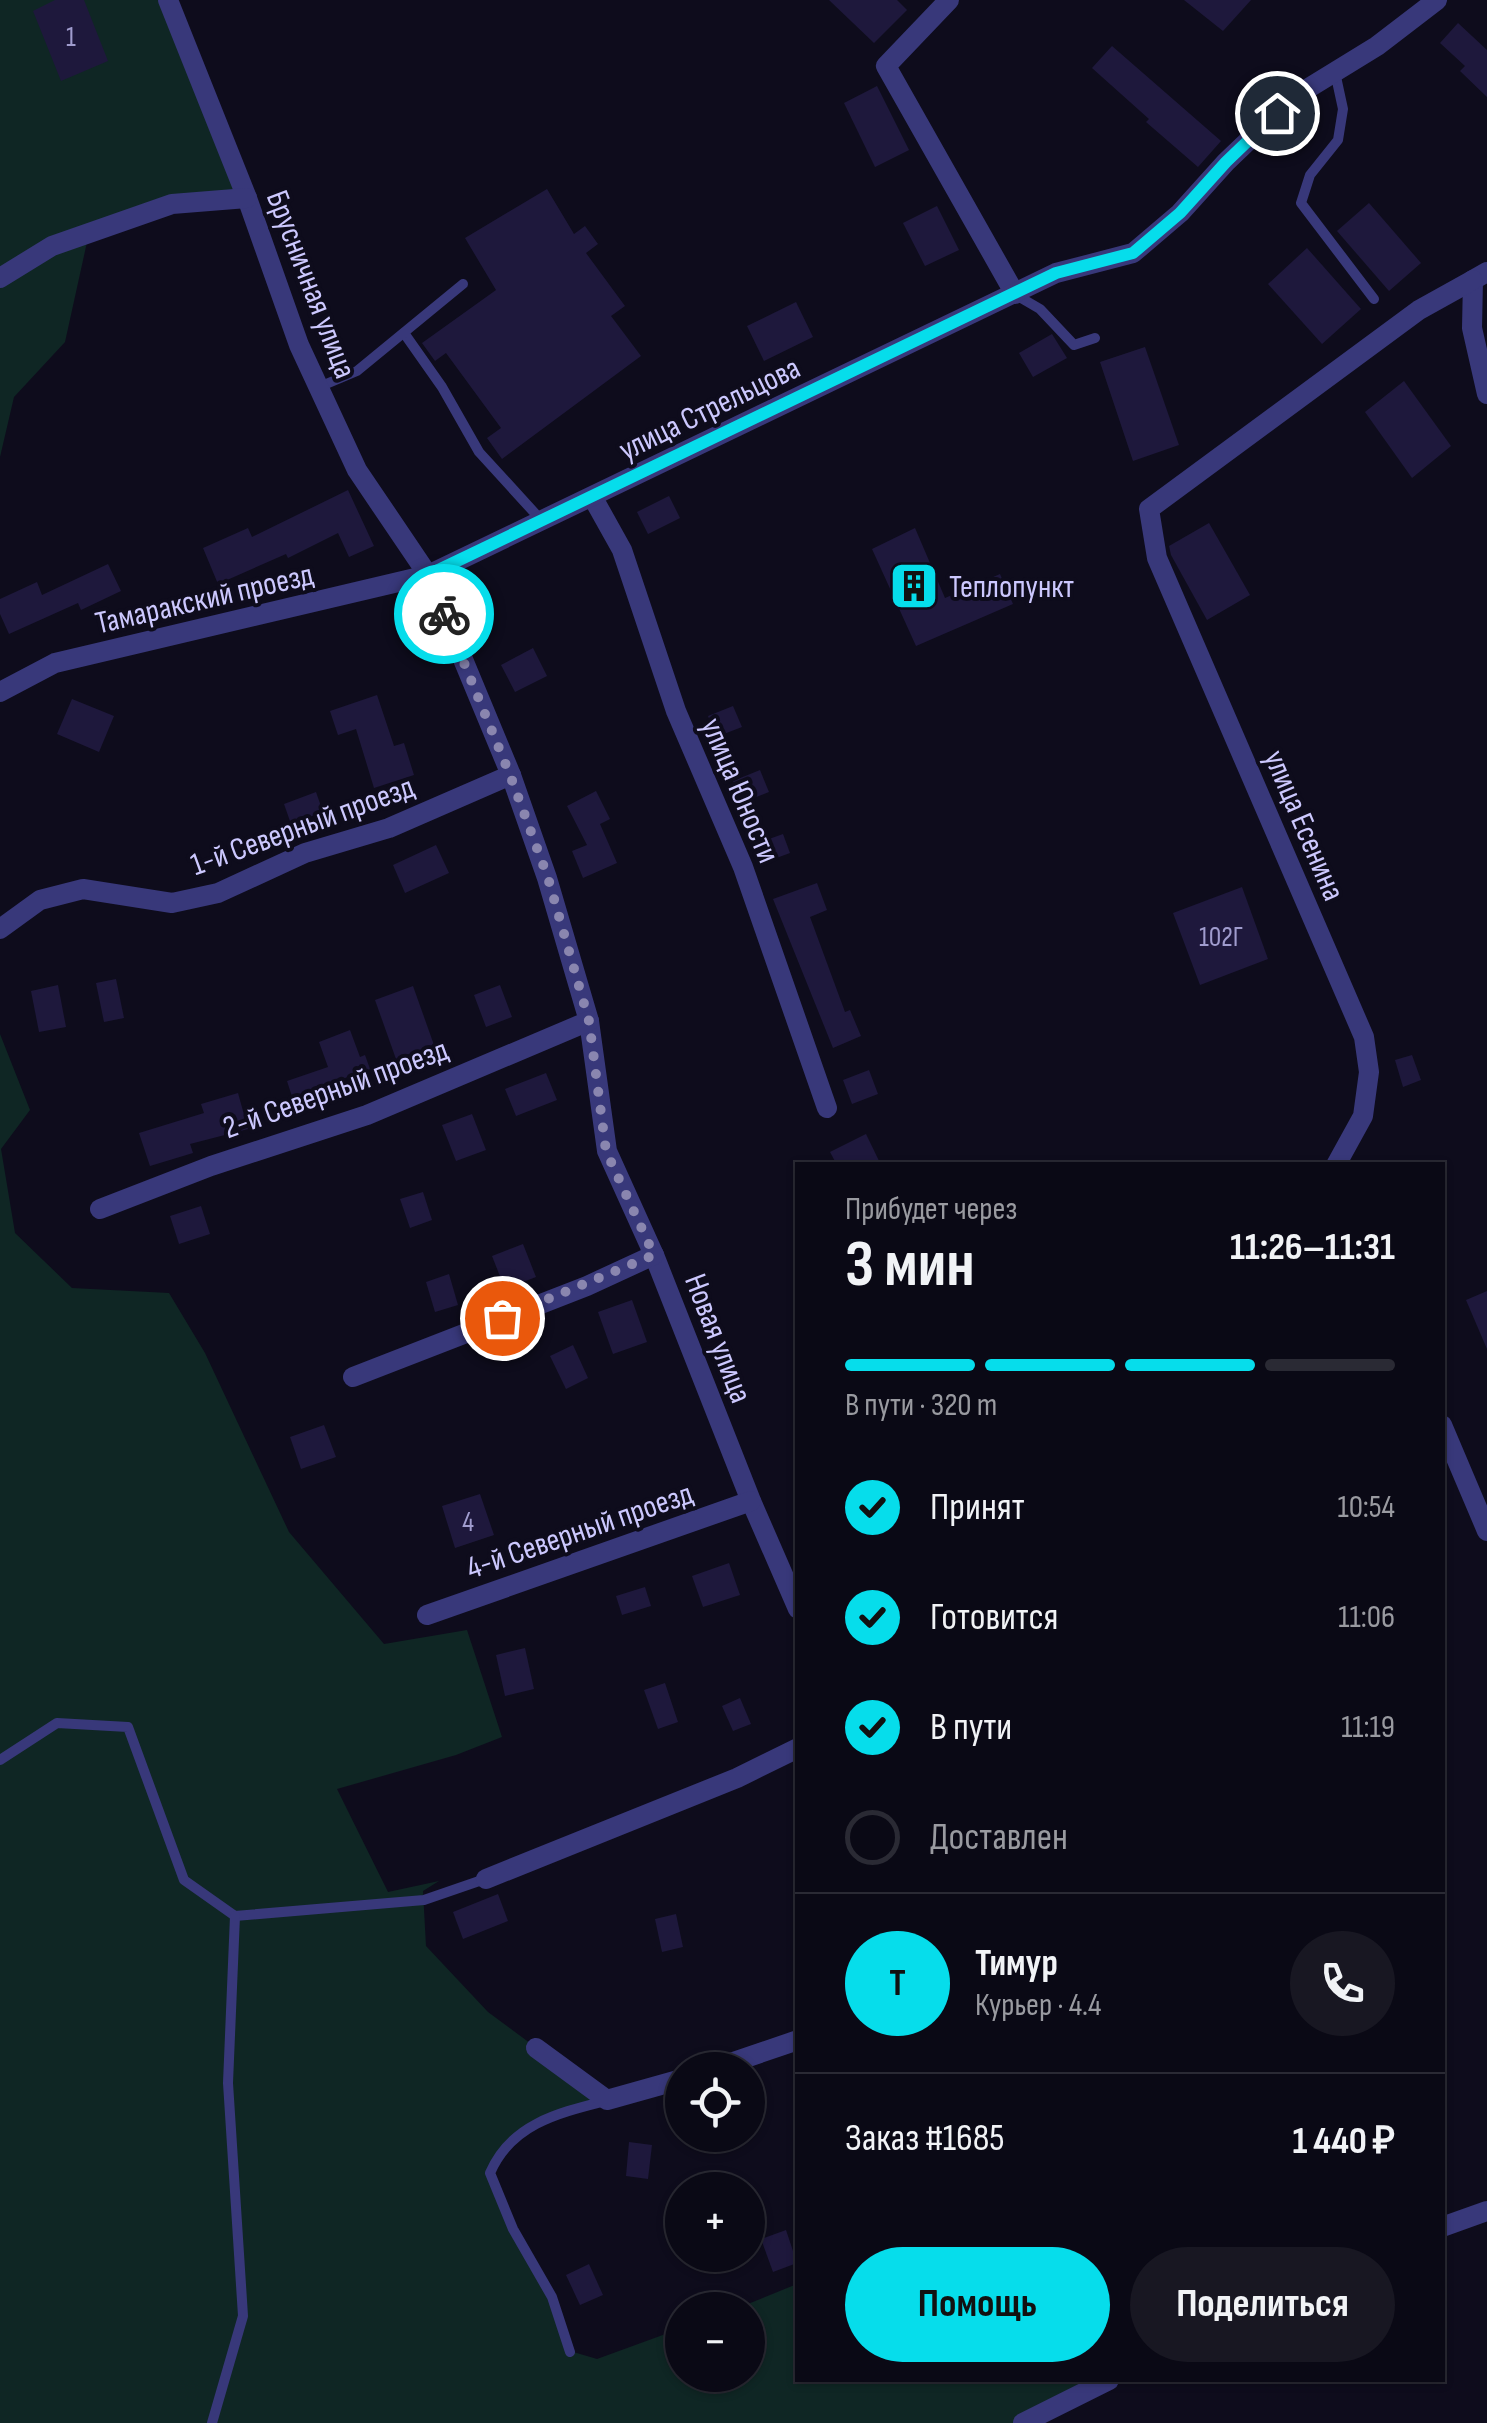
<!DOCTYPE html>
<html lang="ru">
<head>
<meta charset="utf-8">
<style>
  :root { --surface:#0a0915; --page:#181722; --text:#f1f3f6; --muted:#999aa0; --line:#2a2a34; --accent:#06ddeb }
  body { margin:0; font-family:"Sofia Sans Condensed",sans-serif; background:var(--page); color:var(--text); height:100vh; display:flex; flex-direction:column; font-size:38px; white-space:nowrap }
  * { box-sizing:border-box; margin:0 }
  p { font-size:32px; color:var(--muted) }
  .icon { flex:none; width:55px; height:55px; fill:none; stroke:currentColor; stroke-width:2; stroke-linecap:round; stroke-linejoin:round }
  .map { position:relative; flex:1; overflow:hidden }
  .drawer { position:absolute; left:795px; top:1162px; width:650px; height:1220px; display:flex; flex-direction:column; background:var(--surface); border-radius:0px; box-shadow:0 2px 8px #0004,0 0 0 2px var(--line) }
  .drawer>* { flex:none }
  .controls { position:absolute; left:665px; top:2052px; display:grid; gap:20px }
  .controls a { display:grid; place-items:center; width:100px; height:100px; border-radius:50%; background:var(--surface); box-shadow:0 2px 8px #0004,0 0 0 2px var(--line); font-size:50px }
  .pin { position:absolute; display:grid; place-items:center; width:85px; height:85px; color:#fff; margin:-42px; border:5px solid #fff; border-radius:50%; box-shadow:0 2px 10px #0007 }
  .courier { position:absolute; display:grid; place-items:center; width:100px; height:100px; margin:-50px; border:8px solid #06ddeb; border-radius:50%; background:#fff; color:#222; box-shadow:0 2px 12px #0007 }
  .head em { font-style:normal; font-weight:700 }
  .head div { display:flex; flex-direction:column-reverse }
  .head { display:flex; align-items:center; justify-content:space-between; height:170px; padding:0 50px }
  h1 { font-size:65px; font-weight:700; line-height:75px }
  .bar { display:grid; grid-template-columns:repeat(4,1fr); gap:15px 10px; align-content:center; height:120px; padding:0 50px }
  .bar i { height:12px; border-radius:8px; background:var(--line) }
  .bar .active { background:var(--accent) }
  .bar p { grid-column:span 4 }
  .line { display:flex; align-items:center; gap:25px; padding:0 50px; border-top:2px solid var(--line) }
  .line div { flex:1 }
  .round { display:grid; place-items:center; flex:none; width:105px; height:105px; border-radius:52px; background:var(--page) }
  ol { padding:0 50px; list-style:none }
  li { display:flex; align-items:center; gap:30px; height:110px }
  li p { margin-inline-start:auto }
  li .icon { padding:10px; border-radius:50%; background:var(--accent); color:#111; stroke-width:4 }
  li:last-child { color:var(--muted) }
  li i { width:55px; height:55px; border:5px solid var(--line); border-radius:50% }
  .primary-button { display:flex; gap:20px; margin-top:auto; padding:20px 50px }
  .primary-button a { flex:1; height:115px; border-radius:60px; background:var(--accent); color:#111; font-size:40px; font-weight:700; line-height:115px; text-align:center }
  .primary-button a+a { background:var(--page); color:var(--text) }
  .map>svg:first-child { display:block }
  .green { fill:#0f2624 }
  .building { fill:#1e183c }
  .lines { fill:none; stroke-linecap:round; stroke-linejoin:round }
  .lane { stroke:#38387a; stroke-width:10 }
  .street { stroke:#38387a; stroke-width:20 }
  .done { stroke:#8a86af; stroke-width:10; stroke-dasharray:0 18 }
  .route { stroke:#06ddeb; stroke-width:12 }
  .labels { text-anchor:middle; stroke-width:8; stroke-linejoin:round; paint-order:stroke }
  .number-label { font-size:28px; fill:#a09cce }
  .street-label { font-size:32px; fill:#ccc8fe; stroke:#0e0c1c }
  .poi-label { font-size:32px; fill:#ccc8fe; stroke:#0e0c1c; text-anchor:start }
</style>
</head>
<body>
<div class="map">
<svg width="1487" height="2423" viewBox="0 0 1487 2423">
  <rect width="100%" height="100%" fill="#0e0c1c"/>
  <g class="green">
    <polygon points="0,0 168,0 247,198 172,204 89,233 65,342 14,397 0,457"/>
    <path d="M0 1034 30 1110 1 1149 15 1233 72 1288 169 1293 205 1353 289 1532 384 1644 467 1630 502 1737 456 1755 337 1789 388 1892 439 1881 423 1891 426 1946 488 2012 607 2100C559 2113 511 2122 490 2173L552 2297 570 2351 597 2359 682 2328V2375H748V2310H733L797 2284 798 2380H1109L1023 2423H0Z"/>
  </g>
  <g class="building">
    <polygon points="55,0 84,0 108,61 61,81 33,11"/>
    <polygon points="829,0 897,0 907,10 874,43"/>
    <polygon points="1184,0 1251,0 1223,31"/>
    <polygon points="1458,23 1487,50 1487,97 1460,71 1465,66 1440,43"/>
    <polygon points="1112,46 1221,141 1198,167 1146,122 1149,119 1092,68"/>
    <polygon points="877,86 909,150 875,167 844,103"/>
    <polygon points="547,189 574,234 585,226 598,244 586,253 625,306 611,316 641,356 502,459 487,438 501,428 446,353 435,361 422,343 496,290 465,238"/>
    <polygon points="1369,203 1421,263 1389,291 1337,231"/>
    <polygon points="937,206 959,250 925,266 903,223"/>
    <polygon points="1307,248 1361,309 1322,344 1268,284"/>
    <polygon points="796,302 813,337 764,361 747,326"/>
    <polygon points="1052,334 1067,358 1033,377 1019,353"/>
    <polygon points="1145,347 1179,445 1133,461 1100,362"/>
    <polygon points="1404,381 1451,446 1412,478 1365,412"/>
    <polygon points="348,490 374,546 349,557 338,533 288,558 286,554 218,584 203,548 248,528 252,537"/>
    <polygon points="669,496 680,518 648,534 637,512"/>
    <polygon points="1209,523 1250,595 1207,620 1171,555 1169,546"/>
    <polygon points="915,528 945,598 1000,574 1013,604 916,646 872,549"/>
    <polygon points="108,564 121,591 81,610 78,603 9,634 0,614 0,599 37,582 42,595"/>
    <polygon points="533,648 547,676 515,692 501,665"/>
    <polygon points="377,695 394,746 404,743 414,775 374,788 356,729 338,735 330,711"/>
    <polygon points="72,699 114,716 99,752 57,734"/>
    <polygon points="733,706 742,727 716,737 708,716"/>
    <polygon points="760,770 769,792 741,803 733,781"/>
    <polygon points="596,791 610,819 600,824 617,863 583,878 572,851 587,845 567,806"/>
    <polygon points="316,792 323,812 291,824 284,804"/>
    <polygon points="783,834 790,853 763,863 755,844"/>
    <polygon points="436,845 449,873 405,893 393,865"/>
    <polygon points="817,883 827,910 810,917 845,1012 850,1010 861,1036 833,1048 773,899"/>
    <polygon points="1242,887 1268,959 1200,985 1173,913"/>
    <polygon points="116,979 124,1018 104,1022 96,983"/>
    <polygon points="58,985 66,1027 39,1032 31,991"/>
    <polygon points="500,985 512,1017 486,1027 474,995"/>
    <polygon points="413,986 434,1045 396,1059 375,1000"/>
    <polygon points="350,1030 360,1057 365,1055 370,1069 320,1087 323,1097 295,1106 287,1081 328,1067 319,1042"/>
    <polygon points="1412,1055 1421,1080 1403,1087 1395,1060"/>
    <polygon points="869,1070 878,1094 852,1104 843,1080"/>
    <polygon points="546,1073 557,1100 516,1116 505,1089"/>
    <polygon points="238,1093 248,1129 190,1144 193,1153 150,1166 139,1133 204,1113 201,1104"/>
    <polygon points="472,1114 486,1150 456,1161 442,1125"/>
    <polygon points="866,1134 881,1165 837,1165 830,1152"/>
    <polygon points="423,1192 432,1220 410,1228 400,1199"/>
    <polygon points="201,1206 210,1234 179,1244 170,1216"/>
    <polygon points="523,1244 536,1277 505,1289 492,1256"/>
    <polygon points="449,1274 458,1305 435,1312 426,1282"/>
    <polygon points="1487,1291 1487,1349 1466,1300"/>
    <polygon points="632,1300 647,1342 613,1354 598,1312"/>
    <polygon points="573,1345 588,1378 566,1389 550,1356"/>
    <polygon points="324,1425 336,1457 301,1469 290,1437"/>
    <polygon points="480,1494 494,1535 455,1548 442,1506"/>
    <polygon points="729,1563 740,1595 703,1607 692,1576"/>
    <polygon points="645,1587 651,1606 622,1615 616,1596"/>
    <polygon points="525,1648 534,1689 505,1696 496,1655"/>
    <polygon points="665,1683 678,1722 658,1729 644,1690"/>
    <polygon points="740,1698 751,1724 733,1731 722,1706"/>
    <polygon points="498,1894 508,1921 463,1939 453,1912"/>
    <polygon points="676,1914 683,1947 662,1952 655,1919"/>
    <polygon points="629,2142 652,2145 648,2179 626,2176"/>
    <polygon points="786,2230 797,2263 773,2272 761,2239"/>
    <polygon points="589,2264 603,2295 580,2305 566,2275"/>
  </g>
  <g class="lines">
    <g class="lane">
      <polyline points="1335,72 1343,109 1338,140 1310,175 1301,203 1374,299"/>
      <polyline points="1016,295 1040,309 1074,345 1095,338"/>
      <polyline points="404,333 442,387 479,452 542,521"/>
      <polyline points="319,387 357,371 463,284"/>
      <polyline points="0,1760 57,1723 128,1727 184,1880 235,1916 424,1900 485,1879"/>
      <path d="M570 2352 552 2297 513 2229 490 2173C511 2124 558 2113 605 2101"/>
      <polyline points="212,2423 243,2316 228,2083 235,1916"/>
    </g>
    <g class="street">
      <polyline points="168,0 247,198 299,345 357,470 428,575 511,775 547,878 589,1021 607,1151 654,1255 751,1501 798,1609"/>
      <polyline points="949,0 886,66 1015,294"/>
      <polyline points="1487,272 1473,280 1472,328 1487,394"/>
      <polyline points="0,278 52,246 172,204 247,198"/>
      <polyline points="593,498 622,550 676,711 743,867 827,1108"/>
      <polyline points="0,692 55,663 428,575 1056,273 1133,253 1180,213 1226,162 1294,97 1377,46 1437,0"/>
      <polyline points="0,929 40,900 83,889 172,903 218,893 305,853 389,828 511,775"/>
      <polyline points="1336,1165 1363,1116 1369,1072 1364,1037 1157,558 1149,509 1419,310 1473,280"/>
      <polyline points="100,1209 211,1166 367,1115 589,1021"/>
      <polyline points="353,1377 587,1286 654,1255"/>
      <polyline points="1442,1425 1487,1531"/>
      <polyline points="427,1615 751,1501"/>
      <polyline points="486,1879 737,1778 798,1748"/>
      <polyline points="536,2048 607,2100 682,2079"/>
      <polyline points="710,2070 798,2040"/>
      <polyline points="1442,2227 1487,2211"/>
      <polyline points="1023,2423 1109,2380"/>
    </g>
  </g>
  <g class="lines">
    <polyline class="done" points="444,614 510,775 548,878 589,1021 606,1151 654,1255 502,1318"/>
    <polyline class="route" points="444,614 428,575 1056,273 1133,253 1180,213 1226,162 1277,113"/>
  </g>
  <defs>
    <g id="building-square" transform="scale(2.5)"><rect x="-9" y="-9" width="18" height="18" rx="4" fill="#06ddeb" stroke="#0e0c1c"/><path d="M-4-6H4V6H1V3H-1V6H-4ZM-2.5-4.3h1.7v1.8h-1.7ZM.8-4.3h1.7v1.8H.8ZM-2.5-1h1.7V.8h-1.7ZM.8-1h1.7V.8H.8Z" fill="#111"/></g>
  </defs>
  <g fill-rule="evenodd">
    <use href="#building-square" x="914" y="586"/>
  </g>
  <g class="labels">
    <g class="number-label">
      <text x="71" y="46">1</text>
      <text x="1221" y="946">102Г</text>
      <text x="468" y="1531">4</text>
    </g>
    <g class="street-label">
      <text transform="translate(312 284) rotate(69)" y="11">Брусничная улица</text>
      <text transform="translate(709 408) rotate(-26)" y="11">улица Стрельцова</text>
      <text transform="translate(204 598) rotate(-13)" y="11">Тамаракский проезд</text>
      <text transform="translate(741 790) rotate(67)" y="11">улица Юности</text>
      <text transform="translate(302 825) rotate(-20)" y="11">1-й Северный проезд</text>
      <text transform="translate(1305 825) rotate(67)" y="11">улица Есенина</text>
      <text transform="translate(335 1088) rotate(-20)" y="11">2-й Северный проезд</text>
      <text transform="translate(719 1338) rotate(69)" y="11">Новая улица</text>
      <text transform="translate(579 1530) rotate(-19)" y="11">4-й Северный проезд</text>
    </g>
    <g class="poi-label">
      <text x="949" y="597">Теплопункт</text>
    </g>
  </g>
</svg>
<div class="controls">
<a><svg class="icon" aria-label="locate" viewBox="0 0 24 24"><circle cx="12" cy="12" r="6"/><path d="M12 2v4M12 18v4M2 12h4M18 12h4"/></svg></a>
<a>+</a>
<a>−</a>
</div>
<div class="pin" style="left:502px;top:1318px;background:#ea580c"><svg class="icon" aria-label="bag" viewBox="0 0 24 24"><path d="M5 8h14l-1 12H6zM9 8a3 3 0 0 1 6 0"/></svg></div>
<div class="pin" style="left:1277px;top:113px;background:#1f2937"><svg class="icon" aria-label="home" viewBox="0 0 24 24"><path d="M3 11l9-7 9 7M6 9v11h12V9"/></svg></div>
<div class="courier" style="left:444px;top:614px"><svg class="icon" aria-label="bike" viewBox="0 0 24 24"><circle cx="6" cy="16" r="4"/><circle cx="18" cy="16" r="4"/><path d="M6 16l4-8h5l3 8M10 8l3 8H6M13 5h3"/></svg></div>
<section class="drawer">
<div class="head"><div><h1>3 мин</h1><p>Прибудет через</p></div><em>11:26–11:31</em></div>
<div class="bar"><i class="active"></i><i class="active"></i><i class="active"></i><i></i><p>В пути · 320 m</p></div>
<ol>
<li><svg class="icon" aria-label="check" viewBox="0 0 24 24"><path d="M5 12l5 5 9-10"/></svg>Принят<p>10:54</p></li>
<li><svg class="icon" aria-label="check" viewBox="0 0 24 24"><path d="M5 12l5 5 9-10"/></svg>Готовится<p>11:06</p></li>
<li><svg class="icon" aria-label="check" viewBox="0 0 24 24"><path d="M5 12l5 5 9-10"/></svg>В пути<p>11:19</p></li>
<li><i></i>Доставлен</li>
</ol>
<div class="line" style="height:180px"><b class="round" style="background:var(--accent);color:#111">Т</b><div><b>Тимур</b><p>Курьер · 4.4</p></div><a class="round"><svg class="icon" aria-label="phone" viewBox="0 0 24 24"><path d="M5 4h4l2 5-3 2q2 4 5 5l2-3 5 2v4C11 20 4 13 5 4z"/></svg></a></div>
<div class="line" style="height:130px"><div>Заказ #1685</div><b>1 440 ₽</b></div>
<div class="primary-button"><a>Помощь</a><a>Поделиться</a></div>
</section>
</div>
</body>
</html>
